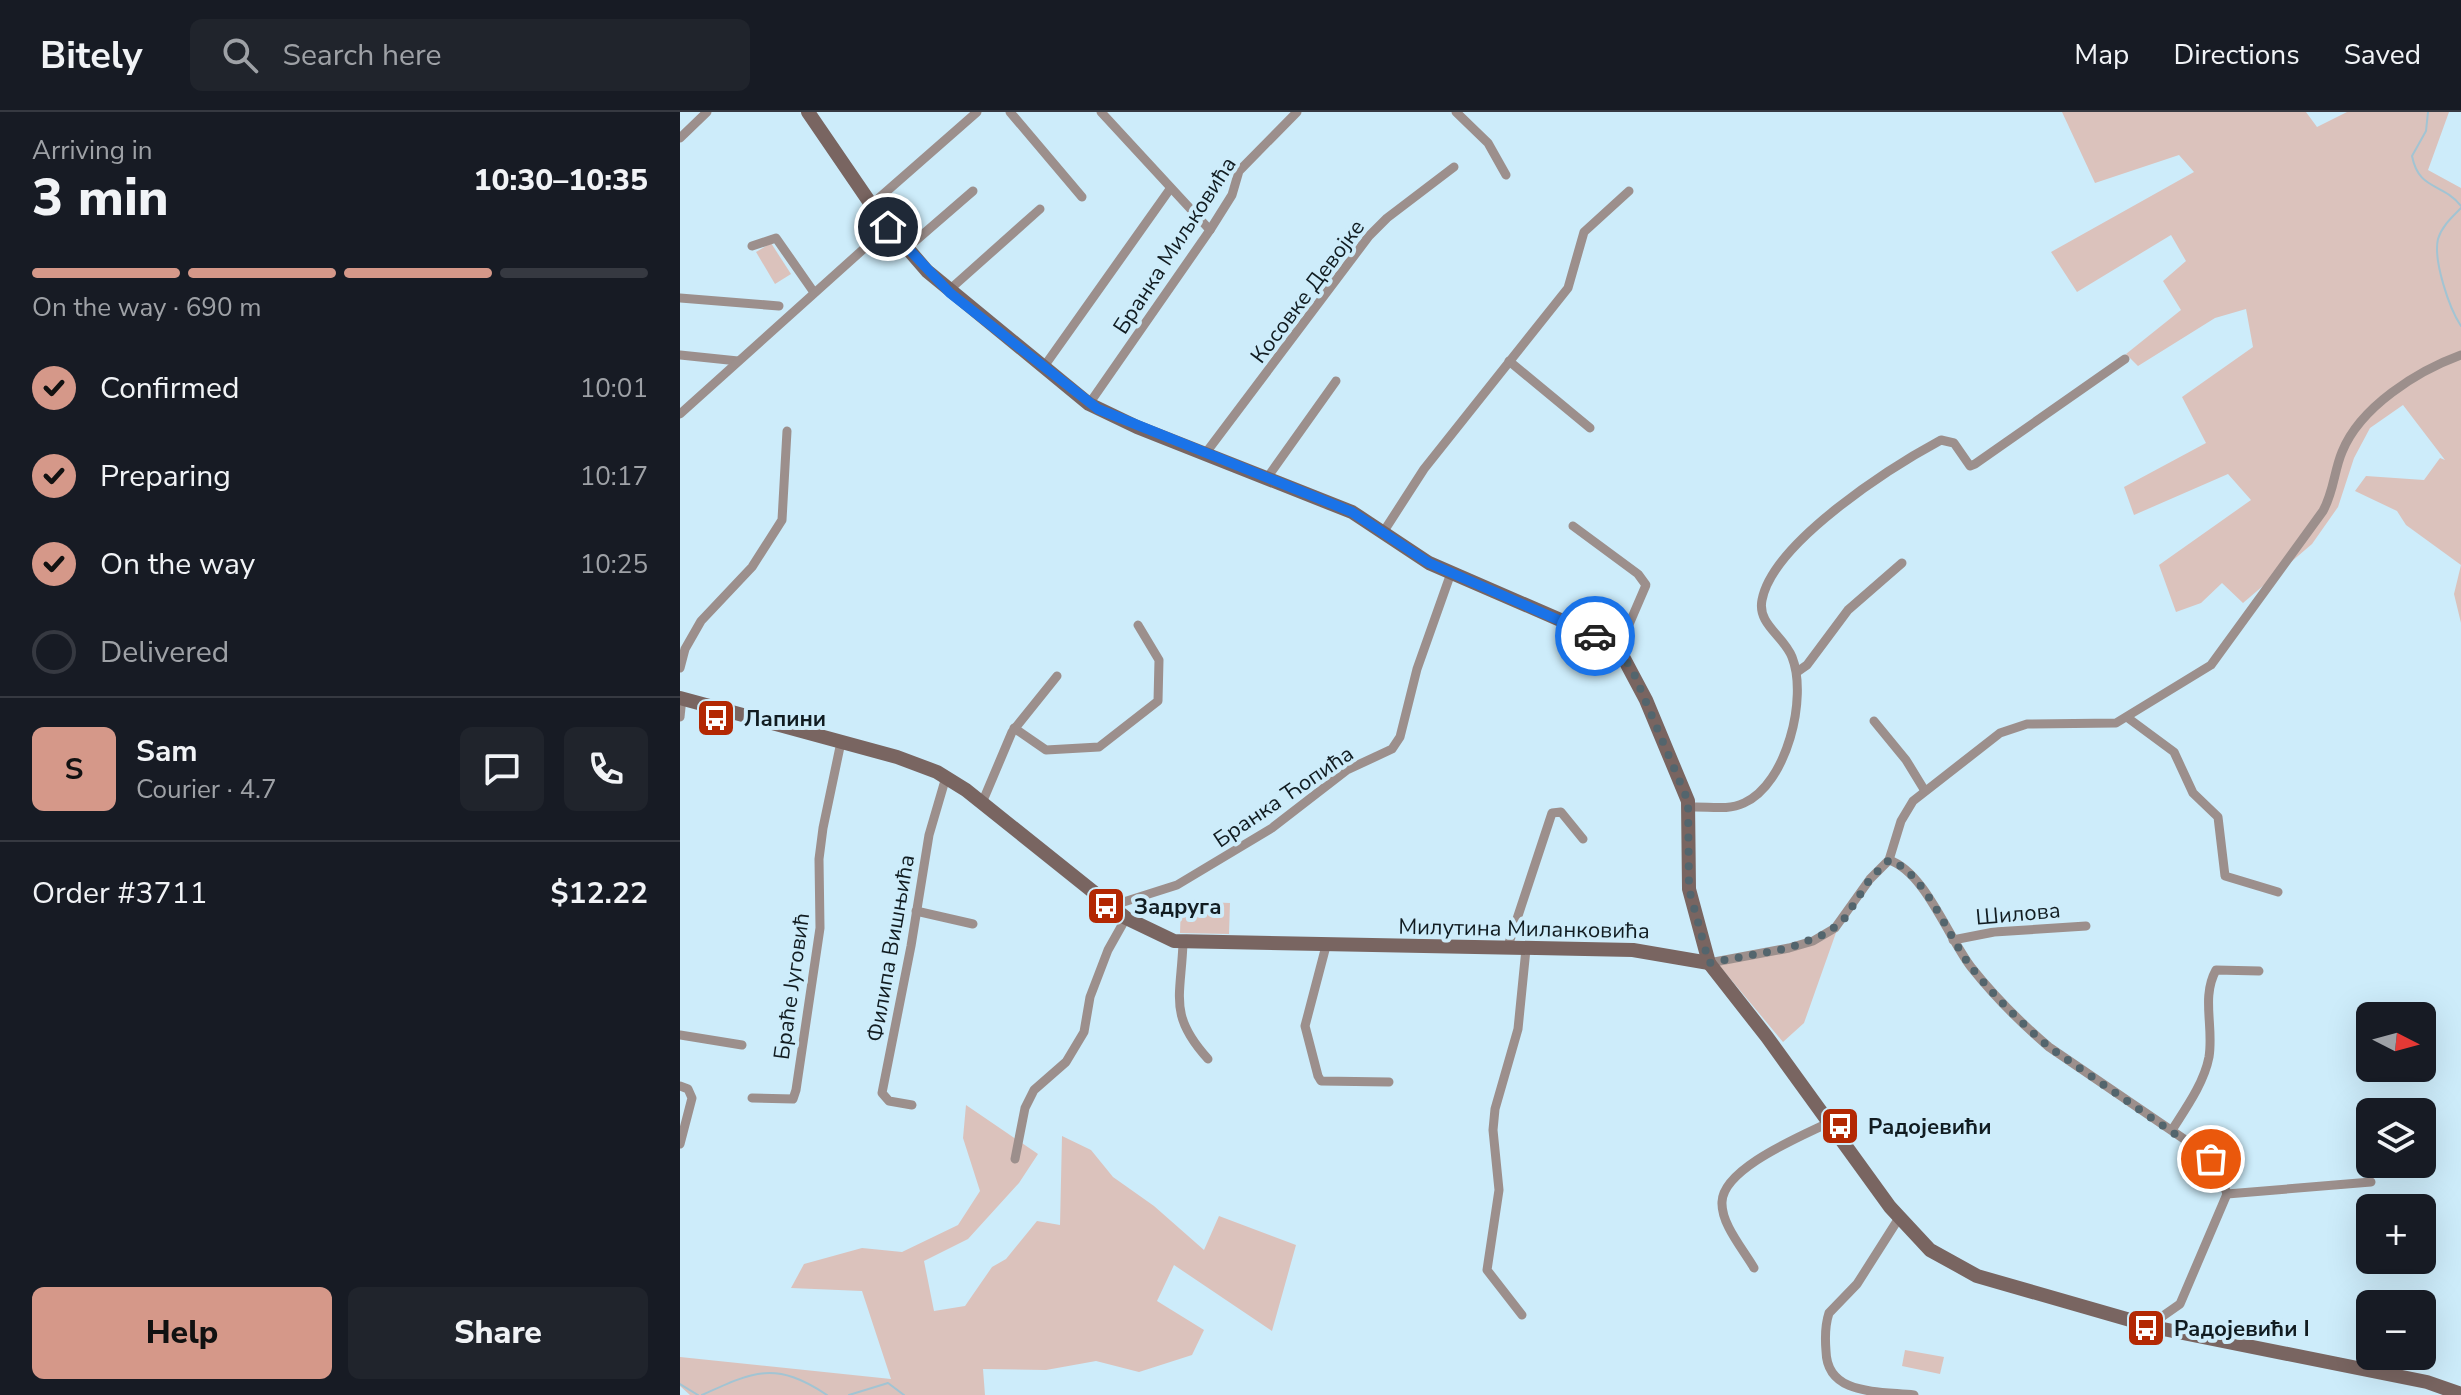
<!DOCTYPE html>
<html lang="en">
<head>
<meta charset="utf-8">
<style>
  :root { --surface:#171b24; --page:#20242c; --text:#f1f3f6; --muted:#9ea1a6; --line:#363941; --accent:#d59889 }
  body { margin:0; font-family:"Nunito Sans",sans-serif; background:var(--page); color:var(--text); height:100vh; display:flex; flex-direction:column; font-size:30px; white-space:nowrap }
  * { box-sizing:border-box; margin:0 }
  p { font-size:26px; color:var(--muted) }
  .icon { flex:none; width:44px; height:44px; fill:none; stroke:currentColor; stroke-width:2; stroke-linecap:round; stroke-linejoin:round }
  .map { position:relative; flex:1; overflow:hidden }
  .panel { display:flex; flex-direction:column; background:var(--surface); width:680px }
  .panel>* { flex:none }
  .needle { width:52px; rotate:96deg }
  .controls { position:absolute; left:1676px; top:890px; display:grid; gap:16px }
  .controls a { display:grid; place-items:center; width:80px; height:80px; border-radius:12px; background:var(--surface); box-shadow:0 8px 32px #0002; font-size:40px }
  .pin { position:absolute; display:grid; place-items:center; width:68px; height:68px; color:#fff; margin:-34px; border:4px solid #fff; border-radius:50%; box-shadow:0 2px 8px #0007 }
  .courier { position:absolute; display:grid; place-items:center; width:80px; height:80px; margin:-40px; border:6px solid #1a73e8; border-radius:50%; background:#fff; color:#222; box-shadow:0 2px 10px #0007 }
  .summary em { font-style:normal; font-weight:800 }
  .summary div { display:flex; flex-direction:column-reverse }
  .summary { display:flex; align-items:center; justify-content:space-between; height:136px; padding:0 32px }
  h1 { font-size:52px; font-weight:800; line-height:60px }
  .bar { display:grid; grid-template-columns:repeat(4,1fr); gap:12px 8px; align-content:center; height:96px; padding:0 32px }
  .bar i { height:10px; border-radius:6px; background:var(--line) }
  .bar .active { background:var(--accent) }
  .bar p { grid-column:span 4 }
  .line { display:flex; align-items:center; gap:20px; padding:0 32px; border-top:2px solid var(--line) }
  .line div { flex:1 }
  .round { display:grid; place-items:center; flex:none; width:84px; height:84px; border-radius:12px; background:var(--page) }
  ol { padding:0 32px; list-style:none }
  li { display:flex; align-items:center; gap:24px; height:88px }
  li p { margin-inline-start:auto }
  li .icon { padding:8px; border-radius:50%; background:var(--accent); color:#111; stroke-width:4 }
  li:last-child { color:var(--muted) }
  li i { width:44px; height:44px; border:4px solid var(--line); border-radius:50% }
  .cta { display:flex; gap:16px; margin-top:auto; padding:16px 32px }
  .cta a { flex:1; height:92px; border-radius:12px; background:var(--accent); color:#111; font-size:32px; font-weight:800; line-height:92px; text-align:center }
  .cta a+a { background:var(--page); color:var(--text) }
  header { display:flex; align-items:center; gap:48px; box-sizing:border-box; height:112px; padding:0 40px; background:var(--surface); border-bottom:2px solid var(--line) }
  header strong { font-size:38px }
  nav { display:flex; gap:44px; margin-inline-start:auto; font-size:28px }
  .search { width:560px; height:72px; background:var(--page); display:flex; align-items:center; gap:20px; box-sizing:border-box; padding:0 28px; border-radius:12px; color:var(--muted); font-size:30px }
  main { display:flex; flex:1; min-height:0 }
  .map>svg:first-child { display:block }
  .green { fill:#dbc2bc }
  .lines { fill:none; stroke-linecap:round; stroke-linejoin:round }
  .stream { stroke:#a2c4d3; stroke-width:2 }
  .street { stroke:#9c8f8c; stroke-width:9 }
  .secondary { stroke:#796561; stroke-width:14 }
  .done { stroke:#53656d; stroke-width:8; stroke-dasharray:0 14.4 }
  .route { stroke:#1a73e8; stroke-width:10 }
  .labels { text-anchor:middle; stroke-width:8; stroke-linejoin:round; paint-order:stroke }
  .street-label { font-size:22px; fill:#111c21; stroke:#cdecfa }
  .poi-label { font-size:22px; font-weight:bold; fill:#111c21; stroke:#cdecfa; text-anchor:start }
</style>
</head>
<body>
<header>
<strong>Bitely</strong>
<div class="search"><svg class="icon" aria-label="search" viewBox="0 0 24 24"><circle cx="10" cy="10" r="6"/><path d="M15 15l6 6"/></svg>Search here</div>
<nav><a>Map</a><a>Directions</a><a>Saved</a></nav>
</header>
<main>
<section class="panel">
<div class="summary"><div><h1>3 min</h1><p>Arriving in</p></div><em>10:30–10:35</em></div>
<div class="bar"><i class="active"></i><i class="active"></i><i class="active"></i><i></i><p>On the way · 690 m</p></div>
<ol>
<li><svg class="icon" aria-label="check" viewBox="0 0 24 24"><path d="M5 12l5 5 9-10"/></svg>Confirmed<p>10:01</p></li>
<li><svg class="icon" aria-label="check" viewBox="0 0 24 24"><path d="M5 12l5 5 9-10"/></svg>Preparing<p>10:17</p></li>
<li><svg class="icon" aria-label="check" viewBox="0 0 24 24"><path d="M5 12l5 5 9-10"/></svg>On the way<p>10:25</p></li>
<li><i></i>Delivered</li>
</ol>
<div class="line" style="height:144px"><b class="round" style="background:var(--accent);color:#111">S</b><div><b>Sam</b><p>Courier · 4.7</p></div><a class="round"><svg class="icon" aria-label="chat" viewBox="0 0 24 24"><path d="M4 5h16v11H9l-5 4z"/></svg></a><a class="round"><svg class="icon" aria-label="phone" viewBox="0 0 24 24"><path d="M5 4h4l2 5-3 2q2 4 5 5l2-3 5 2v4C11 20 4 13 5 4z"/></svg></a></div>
<div class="line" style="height:104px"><div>Order #3711</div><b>$12.22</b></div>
<div class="cta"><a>Help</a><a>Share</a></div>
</section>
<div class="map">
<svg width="1781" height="1283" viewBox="0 0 1781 1283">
  <rect width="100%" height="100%" fill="#cdecfa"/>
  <g class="green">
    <polygon points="1382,0 1626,0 1637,15 1667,0 1769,0 1748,58 1781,76 1781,511 1774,482 1781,453 1726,413 1717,399 1675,379 1686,364 1744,368 1760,346 1765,348 1723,293 1690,316 1674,346 1658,395 1632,432 1563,491 1542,471 1521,491 1496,500 1479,453 1571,388 1548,362 1454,403 1444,375 1526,331 1502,285 1573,235 1566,197 1535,206 1458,254 1446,242 1501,198 1483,169 1506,149 1491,123 1397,180 1371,140 1514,60 1499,43 1415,71"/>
    <polygon points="91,131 111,162 95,172 76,140"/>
    <polygon points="501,789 550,791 549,822 500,821"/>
    <polygon points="1158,815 1124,911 1103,930 1038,852 1098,842"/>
    <polygon points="286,993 358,1042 339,1071 288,1127 244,1149 254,1199 285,1194 312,1155 326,1147 357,1109 380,1113 382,1024 411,1038 433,1065 474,1094 524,1138 539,1104 616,1133 592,1219 494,1153 477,1189 524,1218 512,1243 459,1260 416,1249 366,1258 303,1257 305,1283 10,1283 0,1274 0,1245 211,1267 182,1179 111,1176 124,1152 182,1136 222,1140 278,1113 300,1079 283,1026"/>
    <polygon points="1225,1238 1264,1245 1260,1262 1222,1254"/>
  </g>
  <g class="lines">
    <g class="stream">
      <path d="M1748 0 1746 19 1732 44C1739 79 1762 70 1781 94"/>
      <path d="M1781 96C1772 105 1762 114 1758 127 1753 148 1769 196 1781 214"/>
      <polyline points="0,1272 18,1283"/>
      <path d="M22 1283C74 1259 96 1249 147 1283"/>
      <polyline points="169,1283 208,1271 224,1283"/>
    </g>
    <g class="street">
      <polyline points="330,0 402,85"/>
      <polyline points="421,0 530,118"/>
      <polyline points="776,0 808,31 826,63"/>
      <polyline points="0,26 27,0"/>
      <polyline points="191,93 297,0"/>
      <polyline points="72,134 96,126 133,179"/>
      <polyline points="226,137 293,79"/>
      <polyline points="268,179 360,97"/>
      <polyline points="0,186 99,194"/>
      <polyline points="0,243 58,249"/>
      <polyline points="829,249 910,316"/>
      <polyline points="363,256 490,77"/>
      <polyline points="409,292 530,118 552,83 559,59 617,0"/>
      <polyline points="0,302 208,115"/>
      <polyline points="525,342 689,124 707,106 774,55"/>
      <polyline points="587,366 656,269"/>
      <polyline points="893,414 958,462 966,473 938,538"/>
      <polyline points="704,419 744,357 888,176 904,120 949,79"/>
      <polyline points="0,556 5,537 21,509 72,455 102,408 107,319"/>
      <polyline points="1117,560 1127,553 1168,498 1222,451"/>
      <polyline points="0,605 2,586"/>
      <polyline points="1448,606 1494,640 1513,681 1538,705 1545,764 1598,780"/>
      <polyline points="1194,609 1226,648 1245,679"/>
      <polyline points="334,616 366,638 419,635 478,589 479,548 458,513"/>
      <polyline points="302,691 332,620 377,564"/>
      <path d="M1010 695C1028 694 1047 699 1064 691 1107 672 1128 585 1112 545 1104 524 1077 512 1082 488 1093 430 1211 355 1261 328L1274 331 1290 354 1295 352 1445 247"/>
      <path d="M1209 748C1245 760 1268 825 1291 855 1314 884 1341 911 1369 935L1526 1042 1539 1058 1547 1082"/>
      <polyline points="431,794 497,773 592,716 667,658 712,637 720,625 737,557 771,461"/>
      <polyline points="236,799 293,812"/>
      <polyline points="1273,828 1314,820 1406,814"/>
      <path d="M503 831C501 885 488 903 528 947"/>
      <polyline points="646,834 625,914 638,964 641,969 709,970"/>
      <polyline points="827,837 872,701 881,700 903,727"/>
      <path d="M1029 851 1109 836 1133 829 1155 816 1190 767 1209 748 1221 709 1233 689 1320 621 1347 612 1436 611 1531 553 1643 399C1654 379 1654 359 1662 340 1680 295 1737 259 1781 243"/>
      <polyline points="0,923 62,933"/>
      <polyline points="0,974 8,977 12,986 0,1032"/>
      <polyline points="72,986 113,987 116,978 140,816 139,747 143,716 161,630"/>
      <polyline points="232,993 209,989 202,981 231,834 249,723 266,665"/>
      <path d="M1492 1018C1506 996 1524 971 1529 945 1534 915 1521 885 1536 858L1579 859"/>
      <polyline points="335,1047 345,996 354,978 386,950 404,920 410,885 428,838 446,806"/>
      <polyline points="1547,1082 1691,1070"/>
      <path d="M1219 1106 1177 1172 1149 1201C1145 1213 1145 1227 1146 1239 1147 1283 1196 1279 1234 1283"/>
      <path d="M1074 1156C1063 1137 1041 1112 1042 1090 1043 1056 1122 1024 1148 1011"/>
      <polyline points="842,1203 807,1158 819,1078 813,1018 815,997 838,917 846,837"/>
      <polyline points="1470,1213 1500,1192 1547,1082"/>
    </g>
    <g class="secondary">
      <polyline points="128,0 197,101 247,159 409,292 457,315 672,400 749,451 908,520 941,541 966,588 1008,689 1009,777 1029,851 1087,925 1210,1095 1250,1138 1297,1164 1478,1216 1747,1270 1781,1282"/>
      <polyline points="0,586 217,645 257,660 286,678 446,806 494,829 953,838 1029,851"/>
    </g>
  </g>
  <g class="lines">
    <path class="done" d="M915 524 936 536 952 557 1008 689 1009 777 1029 851 1109 836 1148 821 1165 806 1190 767 1209 748C1245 760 1268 825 1291 855 1314 884 1341 911 1369 935L1531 1047"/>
    <polyline class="route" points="208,115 270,181 418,297 672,400 749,451 915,524"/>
  </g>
  <defs>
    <g id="bus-square" transform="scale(2)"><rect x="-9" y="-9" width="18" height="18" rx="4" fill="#b32803" stroke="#cdecfa"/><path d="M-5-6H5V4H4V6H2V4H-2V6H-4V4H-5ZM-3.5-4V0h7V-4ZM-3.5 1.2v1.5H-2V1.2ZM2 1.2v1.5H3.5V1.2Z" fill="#fff"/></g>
  </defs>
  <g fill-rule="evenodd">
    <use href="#bus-square" x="36" y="606"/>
    <use href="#bus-square" x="426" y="794"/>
    <use href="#bus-square" x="1160" y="1014"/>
    <use href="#bus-square" x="1466" y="1216"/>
  </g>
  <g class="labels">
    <g class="street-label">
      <text transform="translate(494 133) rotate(-57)" y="8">Бранка Миљковића</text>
      <text transform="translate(627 179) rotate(-53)" y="8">Косовке Девојке</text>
      <text transform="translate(603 684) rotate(-34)" y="8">Бранка Ћопића</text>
      <text transform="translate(1338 801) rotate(-5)" y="8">Шилова</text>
      <text transform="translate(844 816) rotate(1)" y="8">Милутина Миланковића</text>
      <text transform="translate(210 836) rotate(-80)" y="8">Филипа Вишњића</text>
      <text transform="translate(111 874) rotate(-82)" y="8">Браће Југовић</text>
    </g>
    <g class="poi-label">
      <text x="64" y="614">Лапини</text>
      <text x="454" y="802">Задруга</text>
      <text x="1188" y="1022">Радојевићи</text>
      <text x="1494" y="1224">Радојевићи I</text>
    </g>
  </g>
</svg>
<div class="controls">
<a><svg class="needle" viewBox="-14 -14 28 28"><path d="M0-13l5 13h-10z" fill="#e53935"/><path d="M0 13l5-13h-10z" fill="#9ea1a6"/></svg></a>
<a><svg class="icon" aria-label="layers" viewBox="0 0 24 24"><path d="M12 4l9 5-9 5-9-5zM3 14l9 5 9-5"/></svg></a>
<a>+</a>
<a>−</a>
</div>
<div class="pin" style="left:1531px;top:1047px;background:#ea580c"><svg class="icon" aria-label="bag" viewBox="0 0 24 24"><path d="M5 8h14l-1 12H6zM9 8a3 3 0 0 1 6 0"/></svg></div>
<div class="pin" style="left:208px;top:115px;background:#1f2937"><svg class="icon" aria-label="home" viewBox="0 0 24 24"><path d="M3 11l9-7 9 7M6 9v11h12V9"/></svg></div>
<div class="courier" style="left:915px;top:524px"><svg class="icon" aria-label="car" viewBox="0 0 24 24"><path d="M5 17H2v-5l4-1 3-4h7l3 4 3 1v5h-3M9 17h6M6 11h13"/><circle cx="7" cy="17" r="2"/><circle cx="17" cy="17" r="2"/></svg></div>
</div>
</main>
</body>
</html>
